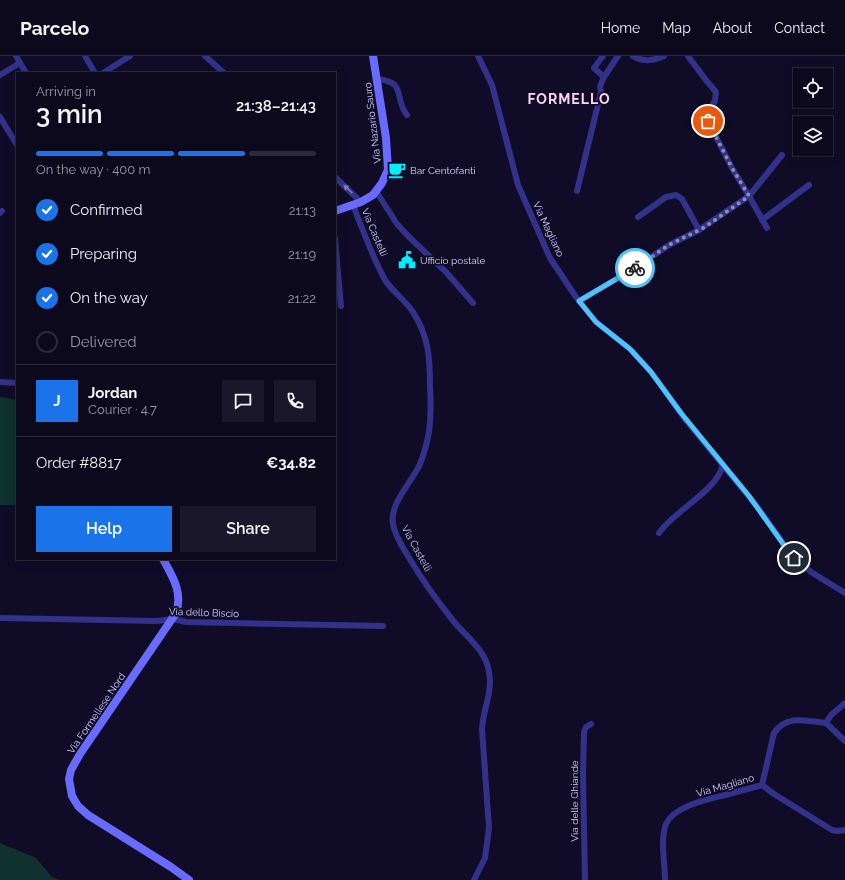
<!DOCTYPE html>
<html lang="en">
<head>
<meta charset="utf-8">
<style>
  :root { --surface:#0c091d; --page:#1a172a; --text:#f1f3f6; --muted:#9a9aa4; --line:#2c2a3b; --accent:#1a73e8 }
  body { margin:0; font-family:Raleway,sans-serif; background:var(--page); color:var(--text); height:100vh; display:flex; flex-direction:column; font-size:15px; white-space:nowrap }
  * { box-sizing:border-box; margin:0 }
  p { font-size:13px; color:var(--muted) }
  .icon { flex:none; width:22px; height:22px; fill:none; stroke:currentColor; stroke-width:2; stroke-linecap:round; stroke-linejoin:round }
  .map { position:relative; flex:1; overflow:hidden }
  .sheet { position:absolute; left:16px; top:16px; width:320px; height:488px; display:flex; flex-direction:column; background:var(--surface); border-radius:0px; box-shadow:0 2px 10px #0003,0 0 0 1px var(--line) }
  .sheet>* { flex:none }
  .controls { position:absolute; left:793px; top:12px; display:grid; gap:8px }
  .controls a { display:grid; place-items:center; width:40px; height:40px; border-radius:0px; background:var(--surface); box-shadow:0 2px 10px #0003,0 0 0 1px var(--line); font-size:20px }
  .pin { position:absolute; display:grid; place-items:center; width:34px; height:34px; color:#fff; margin:-17px; border:2px solid #fff; border-radius:50%; box-shadow:0 1px 4px #0007 }
  .courier { position:absolute; display:grid; place-items:center; width:40px; height:40px; margin:-20px; border:3px solid #4fc3f7; border-radius:50%; background:#fff; color:#222; box-shadow:0 1px 5px #0007 }
  .overview em { font-style:normal; font-weight:600 }
  .overview div { display:flex; flex-direction:column-reverse }
  .overview { display:flex; align-items:center; justify-content:space-between; height:68px; padding:0 20px }
  h1 { font-size:26px; font-weight:600; line-height:30px }
  .bar { display:grid; grid-template-columns:repeat(4,1fr); gap:6px 4px; align-content:center; height:48px; padding:0 20px }
  .bar i { height:5px; border-radius:3px; background:var(--line) }
  .bar .current { background:var(--accent) }
  .bar p { grid-column:span 4 }
  .line { display:flex; align-items:center; gap:10px; padding:0 20px; border-top:1px solid var(--line) }
  .line div { flex:1 }
  .round { display:grid; place-items:center; flex:none; width:42px; height:42px; border-radius:0px; background:var(--page) }
  ol { padding:0 20px; list-style:none }
  li { display:flex; align-items:center; gap:12px; height:44px }
  li p { margin-inline-start:auto }
  li .icon { padding:4px; border-radius:50%; background:var(--accent); color:#fff; stroke-width:4 }
  li:last-child { color:var(--muted) }
  li i { width:22px; height:22px; border:2px solid var(--line); border-radius:50% }
  .button { display:flex; gap:8px; margin-top:auto; padding:8px 20px }
  .button a { flex:1; height:46px; border-radius:0px; background:var(--accent); color:#fff; font-size:16px; font-weight:600; line-height:46px; text-align:center }
  .button a+a { background:var(--page); color:var(--text) }
  header { display:flex; align-items:center; gap:24px; box-sizing:border-box; height:56px; padding:0 20px; background:var(--surface); border-bottom:1px solid var(--line) }
  header strong { font-size:19px }
  nav { display:flex; gap:22px; margin-inline-start:auto; font-size:14px }
  .map>svg:first-child { display:block }
  .green { fill:#0f312f }
  .lines { fill:none; stroke-linecap:round; stroke-linejoin:round }
  .street { stroke:#32328b; stroke-width:6 }
  .secondary { stroke:#696bff; stroke-width:8 }
  .oneway { fill:#7b7abf }
  .done { stroke:#908db3; stroke-width:4; stroke-dasharray:0 7.2 }
  .route { stroke:#4fc3f7; stroke-width:5 }
  .labels { text-anchor:middle; stroke-width:3.5; stroke-linejoin:round; paint-order:stroke }
  .street-label { font-size:10px; fill:#d5d2ff; stroke:#100c27 }
  .poi-label { font-size:10px; fill:#d5d2ff; stroke:#100c27; text-anchor:start }
  .district-label { font-size:14px; font-weight:bold; letter-spacing:1px; fill:#ffd4f1; stroke:#100c27 }
</style>
</head>
<body>
<header>
<strong>Parcelo</strong>
<nav><a>Home</a><a>Map</a><a>About</a><a>Contact</a></nav>
</header>
<div class="map">
<svg width="845" height="824" viewBox="0 0 845 824">
  <rect width="100%" height="100%" fill="#100c27"/>
  <g class="green">
    <polygon points="0,341 17,344 17,449 0,449"/>
    <polygon points="0,787 36,802 52,821 60,824 0,824"/>
  </g>
  <g class="lines">
    <g class="street">
      <polyline points="16,0 26,17"/>
      <polyline points="85,0 95,17"/>
      <polyline points="205,0 224,17"/>
      <polyline points="478,0 492,29 518,129 550,202 576,241 596,266 630,293 651,316 685,363 759,453 790,497 811,516 845,537"/>
      <polyline points="603,0 594,12 604,21 618,0"/>
      <path d="M633 0C642 6 654 5 664 0"/>
      <polyline points="103,17 130,0"/>
      <polyline points="0,19 20,7"/>
      <path d="M377 23C408 26 393 42 407 59"/>
      <polyline points="0,61 17,89"/>
      <polyline points="335,121 361,146"/>
      <polyline points="376,135 397,168 408,180 446,216 473,247"/>
      <polyline points="577,135 601,36 600,30 604,21"/>
      <path d="M353 149C363 174 372 200 385 224 393 236 405 244 413 256 429 281 430 302 430 331 431 346 431 361 429 376 427 387 424 398 420 408 412 426 389 448 393 468 395 480 402 490 408 500 422 524 438 546 455 567 468 582 486 595 489 616 493 637 483 653 482 673L489 772 485 802 474 824"/>
      <polyline points="0,157 2,155"/>
      <polyline points="638,161 666,141 676,139 682,143 699,174 749,140 732,112 708,65 707,57 715,45 716,36 705,23 688,0"/>
      <polyline points="762,164 809,129"/>
      <polyline points="767,172 749,140 782,99"/>
      <polyline points="335,183 341,250"/>
      <polyline points="579,245 635,212 669,189 699,174"/>
      <polyline points="0,326 17,327"/>
      <path d="M659 477C676 453 716 436 723 409"/>
      <polyline points="0,562 157,565 173,563 186,566 383,570"/>
      <polyline points="826,667 845,685"/>
      <polyline points="762,729 774,738 832,774 837,775 845,774"/>
      <polyline points="585,824 583,719 584,676 586,671 591,668"/>
      <path d="M665 824C665 808 660 783 666 768 674 749 711 743 729 738 740 735 751 732 762 729L774 677C787 658 807 665 826 667L831 659 845 647"/>
    </g>
    <g class="secondary">
      <polyline points="335,155 361,146 373,139 382,127 388,114 386,82 373,0"/>
      <path d="M163 503C173 521 183 537 176 557L80 698 71 714 69 723 72 740 78 750 88 759 171 811 189 824"/>
    </g>
  </g>
  <defs><path id="oneway-solid" d="M-6-.8H1V-3.2L6.5 0L1 3.2V.8H-6Z"/></defs>
  <use class="oneway" href="#oneway-solid" transform="translate(348 133) rotate(-137)"/>
  <g class="lines">
    <polyline class="done" points="635,212 669,189 705,171 749,140 732,112 708,65"/>
    <polyline class="route" points="635,212 579,245 596,266 630,293 651,316 681,357 749,440 786,492 794,502"/>
  </g>
  <defs>
    <g id="cafe-bare" transform="scale(1.38)"><path d="M-5.5-4.5H6V0H3Q3 3.5 0 3.5H-2.5Q-5.5 3.5-5.5 0ZM3-3.2v2h1.7v-2ZM-6 4.5H4V6H-6Z" fill="#00eefd" stroke="#100c27" stroke-width="2.5" paint-order="stroke"/></g>
    <g id="civic-bare" transform="scale(1.38)"><path d="M-.6-6.5H3V-4.5H.6V-3L4-1V1h2V6H-6V1h2V-1L-.6-3ZM-1.2 2.5V6h2.4V2.5Z" fill="#00eefd" stroke="#100c27" stroke-width="2.5" paint-order="stroke"/></g>
  </defs>
  <g fill-rule="evenodd">
    <use href="#cafe-bare" x="397" y="114"/>
    <use href="#civic-bare" x="407" y="204"/>
  </g>
  <g class="labels">
    <g class="street-label">
      <text transform="translate(372 67) rotate(-97)" y="4">Via Nazario Sauro</text>
      <text transform="translate(549 173) rotate(65)" y="4">Via Magliano</text>
      <text transform="translate(375 176) rotate(67)" y="4">Via Castelli</text>
      <text transform="translate(417 492) rotate(61)" y="4">Via Castelli</text>
      <text transform="translate(204 556) rotate(2)" y="4">Via dello Biscio</text>
      <text transform="translate(96 657) rotate(-56)" y="4">Via Formellese Nord</text>
      <text transform="translate(725 729) rotate(-16)" y="4">Via Magliano</text>
      <text transform="translate(574 745) rotate(-90)" y="4">Via delle Ghiande</text>
    </g>
    <g class="poi-label">
      <text x="410" y="118">Bar Centofanti</text>
      <text x="420" y="208">Ufficio postale</text>
    </g>
    <g class="district-label">
      <text x="569" y="48">FORMELLO</text>
    </g>
  </g>
</svg>
<div class="controls">
<a><svg class="icon" aria-label="locate" viewBox="0 0 24 24"><circle cx="12" cy="12" r="6"/><path d="M12 2v4M12 18v4M2 12h4M18 12h4"/></svg></a>
<a><svg class="icon" aria-label="layers" viewBox="0 0 24 24"><path d="M12 4l9 5-9 5-9-5zM3 14l9 5 9-5"/></svg></a>
</div>
<div class="pin" style="left:708px;top:65px;background:#ea580c"><svg class="icon" aria-label="bag" viewBox="0 0 24 24"><path d="M5 8h14l-1 12H6zM9 8a3 3 0 0 1 6 0"/></svg></div>
<div class="pin" style="left:794px;top:502px;background:#1f2937"><svg class="icon" aria-label="home" viewBox="0 0 24 24"><path d="M3 11l9-7 9 7M6 9v11h12V9"/></svg></div>
<div class="courier" style="left:635px;top:212px"><svg class="icon" aria-label="bike" viewBox="0 0 24 24"><circle cx="6" cy="16" r="4"/><circle cx="18" cy="16" r="4"/><path d="M6 16l4-8h5l3 8M10 8l3 8H6M13 5h3"/></svg></div>
<section class="sheet">
<div class="overview"><div><h1>3 min</h1><p>Arriving in</p></div><em>21:38–21:43</em></div>
<div class="bar"><i class="current"></i><i class="current"></i><i class="current"></i><i></i><p>On the way · 400 m</p></div>
<ol>
<li><svg class="icon" aria-label="check" viewBox="0 0 24 24"><path d="M5 12l5 5 9-10"/></svg>Confirmed<p>21:13</p></li>
<li><svg class="icon" aria-label="check" viewBox="0 0 24 24"><path d="M5 12l5 5 9-10"/></svg>Preparing<p>21:19</p></li>
<li><svg class="icon" aria-label="check" viewBox="0 0 24 24"><path d="M5 12l5 5 9-10"/></svg>On the way<p>21:22</p></li>
<li><i></i>Delivered</li>
</ol>
<div class="line" style="height:72px"><b class="round" style="background:var(--accent);color:#fff">J</b><div><b>Jordan</b><p>Courier · 4.7</p></div><a class="round"><svg class="icon" aria-label="chat" viewBox="0 0 24 24"><path d="M4 5h16v11H9l-5 4z"/></svg></a><a class="round"><svg class="icon" aria-label="phone" viewBox="0 0 24 24"><path d="M5 4h4l2 5-3 2q2 4 5 5l2-3 5 2v4C11 20 4 13 5 4z"/></svg></a></div>
<div class="line" style="height:52px"><div>Order #8817</div><b>€34.82</b></div>
<div class="button"><a>Help</a><a>Share</a></div>
</section>
</div>
</body>
</html>
